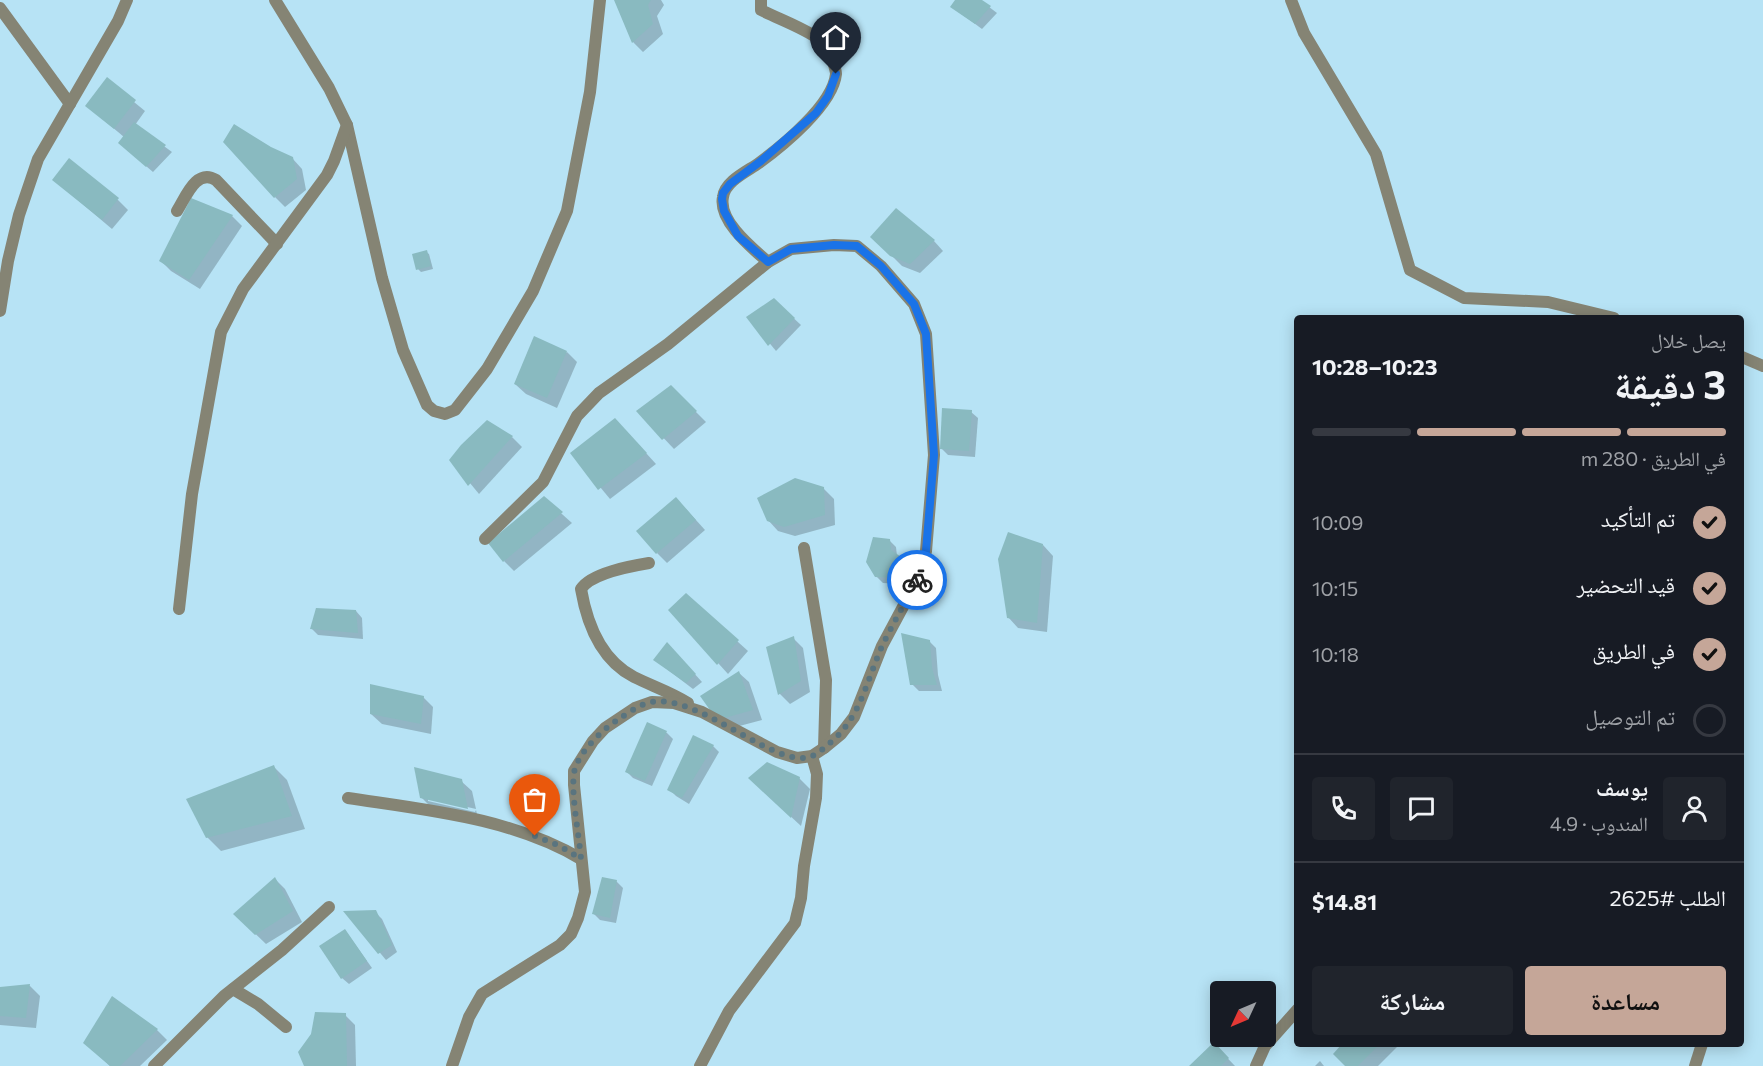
<!DOCTYPE html>
<html lang="ar">
<head>
<meta charset="utf-8">
<style>
  :root { --surface:#171b24; --page:#20242c; --text:#f1f3f6; --muted:#9ea1a6; --line:#363941; --accent:#c5a698 }
  body { margin:0; font-family:Commissioner,"Noto Naskh Arabic",sans-serif; background:var(--page); color:var(--text); direction:rtl; height:100vh; display:flex; flex-direction:column; font-size:22px; white-space:nowrap }
  * { box-sizing:border-box; margin:0 }
  p { font-size:20px; color:var(--muted) }
  .icon { flex:none; width:33px; height:33px; fill:none; stroke:currentColor; stroke-width:2; stroke-linecap:round; stroke-linejoin:round }
  .map { position:relative; flex:1; overflow:hidden; direction:ltr }
  .panel { position:absolute; left:1294px; top:315px; width:450px; height:732px; display:flex; flex-direction:column; background:var(--surface); border-radius:6px; box-shadow:0 3px 15px #0003; direction:rtl }
  .panel>* { flex:none }
  .needle { width:39px; rotate:226deg }
  .fabs { position:absolute; left:1210px; top:981px; display:grid; gap:12px }
  .fabs a { display:grid; place-items:center; width:66px; height:66px; border-radius:6px; background:var(--surface); box-shadow:0 3px 15px #0003; font-size:30px }
  .pin { position:absolute; display:grid; place-items:center; width:51px; height:51px; color:#fff; margin:-62px -26px; border-radius:50% 50% 50% 0; rotate:-45deg; box-shadow:0 0 6px #0007 }
  .pin .icon { rotate:45deg }
  .courier { position:absolute; display:grid; place-items:center; width:60px; height:60px; margin:-30px; border:4px solid #1a73e8; border-radius:50%; background:#fff; color:#222; box-shadow:0 2px 8px #0007 }
  .head em { font-style:normal; font-weight:700 }
  .head div { display:flex; flex-direction:column-reverse }
  .head { display:flex; align-items:center; justify-content:space-between; height:102px; padding:0 18px }
  h1 { font-size:39px; font-weight:700; line-height:45px }
  .bar { display:grid; grid-template-columns:repeat(4,1fr); gap:9px 6px; align-content:center; height:72px; padding:0 18px }
  .bar i { height:8px; border-radius:4px; background:var(--line) }
  .bar .selected { background:var(--accent) }
  .bar p { grid-column:span 4 }
  .line { display:flex; align-items:center; gap:15px; padding:0 18px; border-top:2px solid var(--line) }
  .line div { flex:1 }
  .round { display:grid; place-items:center; flex:none; width:63px; height:63px; border-radius:6px; background:var(--page) }
  ol { padding:0 18px; list-style:none }
  li { display:flex; align-items:center; gap:18px; height:66px }
  li p { margin-inline-start:auto }
  li .icon { padding:6px; border-radius:50%; background:var(--accent); color:#111; stroke-width:4 }
  li:last-child { color:var(--muted) }
  li i { width:33px; height:33px; border:3px solid var(--line); border-radius:50% }
  .cta { display:flex; gap:12px; margin-top:auto; padding:12px 18px }
  .cta a { flex:1; height:69px; border-radius:6px; background:var(--accent); color:#111; font-size:24px; font-weight:700; line-height:69px; text-align:center }
  .cta a+a { background:var(--page); color:var(--text) }
  .map>svg:first-child { display:block }
  .shadow { fill:#0003 }
  .building { fill:#89bac0 }
  .lines { fill:none; stroke-linecap:round; stroke-linejoin:round }
  .minor { stroke:#858474; stroke-width:12 }
  .done { stroke:#59747f; stroke-width:6; stroke-dasharray:0 10.8 }
  .route { stroke:#1a73e8; stroke-width:8 }
</style>
</head>
<body>
<div class="map">
<svg width="1763" height="1066" viewBox="0 0 1763 1066">
  <rect width="100%" height="100%" fill="#b7e3f5"/>
  <g class="shadow">
    <polygon points="615,0 661,0 664,5 657,16 663,34 643,52 633,42"/>
    <polygon points="957,0 980,0 997,13 982,29 952,7"/>
    <polygon points="107,80 145,111 135,125 172,152 153,172 126,149 124,137 87,106"/>
    <polygon points="292,158 302,169 306,190 285,207 275,197"/>
    <polygon points="54,180 118,200 128,210 112,229"/>
    <polygon points="232,216 242,226 200,289 171,271 161,261"/>
    <polygon points="873,237 934,241 943,251 920,273 902,266"/>
    <polygon points="426,252 429,254 433,269 421,272 418,269"/>
    <polygon points="774,300 801,325 776,351 748,317"/>
    <polygon points="567,352 577,362 557,408 526,394 515,384"/>
    <polygon points="671,387 706,422 674,449 638,411"/>
    <polygon points="971,412 978,418 975,457 948,455 941,448"/>
    <polygon points="625,430 656,464 610,499 572,453"/>
    <polygon points="512,437 522,447 479,494 451,460"/>
    <polygon points="824,489 834,499 835,525 795,536 778,531 768,520"/>
    <polygon points="544,498 572,523 514,571 504,561"/>
    <polygon points="686,509 705,530 667,563 657,553"/>
    <polygon points="889,540 896,547 897,556 913,568 902,584 883,583 876,576"/>
    <polygon points="1043,545 1053,556 1047,632 1018,628 1008,617"/>
    <polygon points="686,595 748,651 728,674 670,610"/>
    <polygon points="356,611 362,618 363,639 318,635 311,628"/>
    <polygon points="793,638 803,648 810,692 790,704 780,694 768,648"/>
    <polygon points="929,641 936,648 938,675 942,691 919,691 912,684"/>
    <polygon points="673,650 702,682 693,689 655,660"/>
    <polygon points="739,673 749,682 762,720 728,729 702,697"/>
    <polygon points="423,697 433,707 431,734 382,724 371,714"/>
    <polygon points="648,724 667,733 673,739 652,786 633,778 626,771"/>
    <polygon points="713,746 719,752 689,804 676,796 669,789"/>
    <polygon points="274,767 287,780 305,829 221,851 207,837"/>
    <polygon points="799,778 810,789 801,826 760,788"/>
    <polygon points="461,781 472,791 476,809 428,798 428,801 475,812 476,810 478,818 431,807 421,797"/>
    <polygon points="275,879 285,889 302,922 266,944 235,914"/>
    <polygon points="616,881 623,888 616,923 600,920 593,913"/>
    <polygon points="346,912 375,912 382,919 397,952 386,960"/>
    <polygon points="345,930 372,968 349,984 342,978"/>
    <polygon points="30,986 40,996 36,1028 0,1025 0,988"/>
    <polygon points="112,998 157,1030 167,1040 140,1066 110,1066 85,1043"/>
    <polygon points="345,1015 355,1025 356,1066 306,1066"/>
    <polygon points="1214,1044 1235,1066 1192,1066"/>
    <polygon points="1345,1044 1400,1044 1378,1066 1347,1066"/>
    <polygon points="1320,1061 1324,1066 1315,1066"/>
  </g>
  <g class="building">
    <polygon points="614,0 651,0 648,5 653,24 632,43"/>
    <polygon points="955,0 982,0 991,6 975,24 950,7"/>
    <polygon points="107,77 136,100 114,129 85,106"/>
    <polygon points="134,122 166,145 146,167 118,143"/>
    <polygon points="234,124 271,147 293,157 297,179 274,198 223,142"/>
    <polygon points="69,158 119,198 102,220 52,180"/>
    <polygon points="191,198 233,215 189,280 159,261"/>
    <polygon points="896,208 935,240 910,264 890,256 870,237"/>
    <polygon points="427,250 431,266 416,270 412,254"/>
    <polygon points="774,298 795,318 768,346 746,317"/>
    <polygon points="534,336 567,351 547,398 514,384"/>
    <polygon points="671,385 697,411 662,440 636,411"/>
    <polygon points="942,408 972,410 969,451 940,449"/>
    <polygon points="615,418 647,453 598,490 570,453"/>
    <polygon points="487,420 513,436 468,486 449,460 461,445"/>
    <polygon points="795,478 824,487 825,515 784,527 767,521 757,498"/>
    <polygon points="544,496 563,512 503,562 488,543"/>
    <polygon points="676,497 696,520 656,554 636,531"/>
    <polygon points="1008,532 1043,544 1037,623 1007,618 998,559"/>
    <polygon points="873,537 890,539 891,550 907,561 896,578 875,577 866,562"/>
    <polygon points="686,593 739,640 717,665 668,610"/>
    <polygon points="316,608 356,610 358,633 310,629"/>
    <polygon points="901,633 930,640 932,668 937,685 910,685"/>
    <polygon points="794,636 801,681 778,695 766,647"/>
    <polygon points="667,642 696,674 686,683 653,660"/>
    <polygon points="739,671 753,710 717,720 700,696"/>
    <polygon points="370,684 424,696 421,724 370,714"/>
    <polygon points="647,722 667,731 645,781 625,772"/>
    <polygon points="693,735 714,745 682,798 667,790"/>
    <polygon points="767,762 800,777 791,818 748,778"/>
    <polygon points="274,765 292,816 206,838 186,799"/>
    <polygon points="414,767 462,779 468,809 420,798"/>
    <polygon points="275,877 293,911 255,935 233,914"/>
    <polygon points="602,877 617,880 610,918 592,914"/>
    <polygon points="376,910 392,945 378,954 343,911"/>
    <polygon points="345,929 367,961 341,979 319,946"/>
    <polygon points="30,984 26,1018 0,1016 0,987"/>
    <polygon points="112,996 158,1029 120,1066 110,1066 83,1043"/>
    <polygon points="315,1012 346,1013 347,1066 304,1066 298,1052 311,1034"/>
    <polygon points="1214,1042 1229,1058 1221,1066 1189,1066"/>
    <polygon points="1342,1044 1380,1044 1358,1066 1345,1066 1333,1054"/>
  </g>
  <g class="lines">
    <g class="minor">
      <polyline points="275,0 329,88 347,125 382,278 403,350 427,405 434,411 445,414 455,410 487,369 533,291 567,211 590,92 600,0"/>
      <path d="M761 0V10C779 19 802 27 819 39 826 44 832 53 833 61 834 65 836 71 836 74 833 105 782 146 759 163 748 171 725 181 723 197 718 221 752 248 768 262"/>
      <polyline points="1291,0 1304,33 1376,154 1410,270 1464,298 1548,302 1614,318"/>
      <polyline points="0,8 70,104"/>
      <path d="M177 211C186 197 196 168 216 180L277 244"/>
      <polyline points="0,311 8,261 19,215 38,159 118,21 127,0"/>
      <polyline points="1742,357 1763,366"/>
      <polyline points="804,548 826,680 824,748"/>
      <path d="M649 563C631 566 591 573 581 589 587 624 601 660 634 677 652 686 671 692 688 703"/>
      <polyline points="179,609 192,494 221,332 243,289 327,175 334,161 347,125"/>
      <path d="M348 798C427 810 512 818 581 859"/>
      <polyline points="233,989 258,1004 286,1027"/>
      <polyline points="154,1066 224,996 282,950 329,907"/>
      <polyline points="452,1066 469,1017 482,994 560,945 571,934 578,918 585,892 574,785 574,771 593,741 605,728 635,708 652,702 674,703 702,712 777,752 797,758 812,756 824,748 841,734 854,717 882,646 920,575 926,551 934,455 926,334 914,304 881,266 857,246 834,245 791,249 768,262 668,344 599,393 577,416 543,482 485,539"/>
      <polyline points="700,1066 729,1011 795,923 801,898 804,866 816,798 817,774 812,756"/>
      <polyline points="1256,1066 1265,1046 1298,1009"/>
      <polyline points="1695,1066 1702,1044"/>
    </g>
  </g>
  <g class="lines">
    <path class="done" d="M535 836 560 846 581 859C579 834 571 796 574 773 577 754 601 731 616 721 627 714 639 704 652 702 701 694 776 771 812 756 819 753 825 747 831 742 861 717 867 679 883 644 894 622 906 601 917 580"/>
    <polyline class="route" points="836,74 828,96 816,113 761,161 730,184 723,193 722,199 724,211 738,236 768,262 791,249 834,245 857,246 881,266 914,304 926,334 934,455 926,551 917,580"/>
  </g>
</svg>
<div class="fabs">
<a><svg class="needle" viewBox="-14 -14 28 28"><path d="M0-13l5 13h-10z" fill="#e53935"/><path d="M0 13l5-13h-10z" fill="#9ea1a6"/></svg></a>
</div>
<div class="pin" style="left:535px;top:836px;background:#ea580c"><svg class="icon" aria-label="bag" viewBox="0 0 24 24"><path d="M5 8h14l-1 12H6zM9 8a3 3 0 0 1 6 0"/></svg></div>
<div class="pin" style="left:836px;top:74px;background:#1f2937"><svg class="icon" aria-label="home" viewBox="0 0 24 24"><path d="M3 11l9-7 9 7M6 9v11h12V9"/></svg></div>
<div class="courier" style="left:917px;top:580px"><svg class="icon" aria-label="bike" viewBox="0 0 24 24"><circle cx="6" cy="16" r="4"/><circle cx="18" cy="16" r="4"/><path d="M6 16l4-8h5l3 8M10 8l3 8H6M13 5h3"/></svg></div>
<section class="panel">
<div class="head"><div><h1>3 دقيقة</h1><p>يصل خلال</p></div><em>10:23–10:28</em></div>
<div class="bar"><i class="selected"></i><i class="selected"></i><i class="selected"></i><i></i><p>في الطريق · 280 m</p></div>
<ol>
<li><svg class="icon" aria-label="check" viewBox="0 0 24 24"><path d="M5 12l5 5 9-10"/></svg>تم التأكيد<p>10:09</p></li>
<li><svg class="icon" aria-label="check" viewBox="0 0 24 24"><path d="M5 12l5 5 9-10"/></svg>قيد التحضير<p>10:15</p></li>
<li><svg class="icon" aria-label="check" viewBox="0 0 24 24"><path d="M5 12l5 5 9-10"/></svg>في الطريق<p>10:18</p></li>
<li><i></i>تم التوصيل</li>
</ol>
<div class="line" style="height:108px"><a class="round"><svg class="icon" aria-label="person" viewBox="0 0 24 24"><circle cx="12" cy="8" r="4"/><path d="M4 21q1-7 8-7t8 7"/></svg></a><div><b>يوسف</b><p>المندوب · 4.9</p></div><a class="round"><svg class="icon" aria-label="chat" viewBox="0 0 24 24"><path d="M4 5h16v11H9l-5 4z"/></svg></a><a class="round"><svg class="icon" aria-label="phone" viewBox="0 0 24 24"><path d="M5 4h4l2 5-3 2q2 4 5 5l2-3 5 2v4C11 20 4 13 5 4z"/></svg></a></div>
<div class="line" style="height:78px"><div>الطلب #2625</div><b>$14.81</b></div>
<div class="cta"><a>مساعدة</a><a>مشاركة</a></div>
</section>
</div>
</body>
</html>
